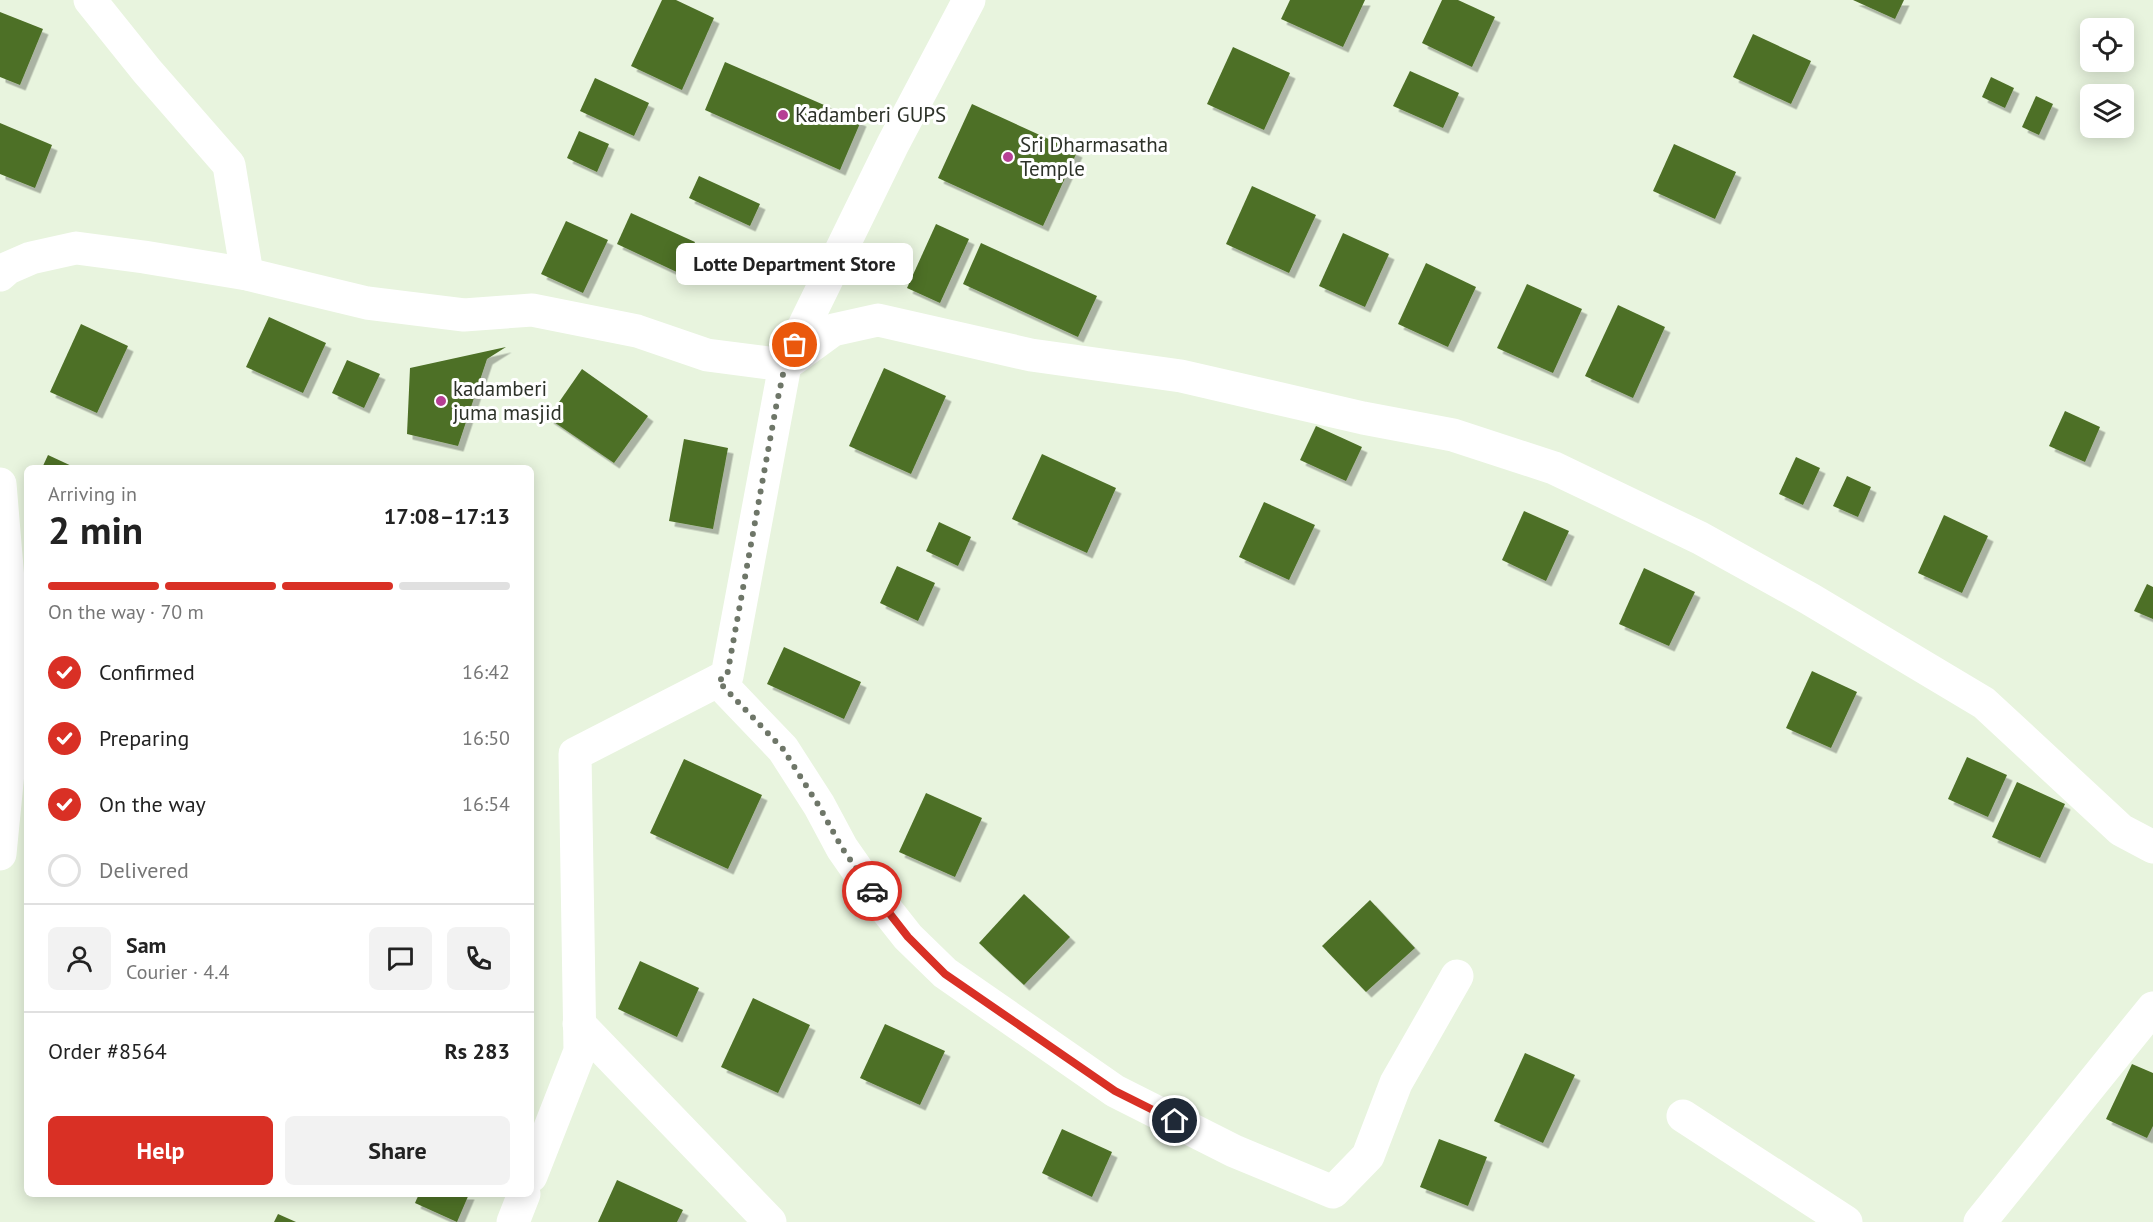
<!DOCTYPE html>
<html lang="en">
<head>
<meta charset="utf-8">
<style>
  :root { --surface:#fff; --page:#f2f2f2; --text:#222; --muted:#767676; --line:#e0e0e0; --accent:#d93025 }
  body { margin:0; font-family:"PT Sans",sans-serif; background:var(--page); color:var(--text); height:100vh; display:flex; flex-direction:column; font-size:22px; white-space:nowrap }
  * { box-sizing:border-box; margin:0 }
  p { font-size:20px; color:var(--muted) }
  .icon { flex:none; width:33px; height:33px; fill:none; stroke:currentColor; stroke-width:2; stroke-linecap:round; stroke-linejoin:round }
  .map { position:relative; flex:1; overflow:hidden }
  .side { position:absolute; left:24px; top:465px; width:510px; height:732px; display:flex; flex-direction:column; background:var(--surface); border-radius:9px; box-shadow:0 3px 15px #0003 }
  .side>* { flex:none }
  .fabs { position:absolute; left:2080px; top:18px; display:grid; gap:12px }
  .fabs a { display:grid; place-items:center; width:54px; height:54px; border-radius:9px; background:var(--surface); box-shadow:0 3px 15px #0003; font-size:30px }
  .pin { position:absolute; display:grid; place-items:center; width:51px; height:51px; color:#fff; margin:-26px; border:3px solid #fff; border-radius:50%; box-shadow:0 2px 6px #0007 }
  .courier { position:absolute; display:grid; place-items:center; width:60px; height:60px; margin:-30px; border:4px solid #d93025; border-radius:50%; background:#fff; color:#222; box-shadow:0 2px 8px #0007 }
  .bubble { position:absolute; height:42px; border-radius:9px; background:var(--surface); box-shadow:0 3px 15px #0003; font-size:20px; font-weight:700; line-height:42px; text-align:center }
  .headline em { font-style:normal; font-weight:700 }
  .headline div { display:flex; flex-direction:column-reverse }
  .headline { display:flex; align-items:center; justify-content:space-between; height:102px; padding:0 24px }
  h1 { font-size:39px; font-weight:700; line-height:45px }
  .bar { display:grid; grid-template-columns:repeat(4,1fr); gap:9px 6px; align-content:center; height:72px; padding:0 24px }
  .bar i { height:8px; border-radius:4px; background:var(--line) }
  .bar .selected { background:var(--accent) }
  .bar p { grid-column:span 4 }
  .line { display:flex; align-items:center; gap:15px; padding:0 24px; border-top:2px solid var(--line) }
  .line div { flex:1 }
  .round { display:grid; place-items:center; flex:none; width:63px; height:63px; border-radius:9px; background:var(--page) }
  ol { padding:0 24px; list-style:none }
  li { display:flex; align-items:center; gap:18px; height:66px }
  li p { margin-inline-start:auto }
  li .icon { padding:6px; border-radius:50%; background:var(--accent); color:#fff; stroke-width:4 }
  li:last-child { color:var(--muted) }
  li i { width:33px; height:33px; border:3px solid var(--line); border-radius:50% }
  .button { display:flex; gap:12px; margin-top:auto; padding:12px 24px }
  .button a { flex:1; height:69px; border-radius:9px; background:var(--accent); color:#fff; font-size:24px; font-weight:700; line-height:69px; text-align:center }
  .button a+a { background:var(--page); color:var(--text) }
  .map>svg:first-child { display:block }
  .building { fill:#4d6f26; filter:url(#shadow) }
  .lines { fill:none; stroke-linecap:round; stroke-linejoin:round }
  .minor { stroke:#fff; stroke-width:33 }
  .tertiary { stroke:#fff; stroke-width:33 }
  .done { stroke:#6e7668; stroke-width:6; stroke-dasharray:0 10.8 }
  .route { stroke:#d93025; stroke-width:8 }
  .poi-dot { fill:#b63f94; stroke:#fff; stroke-width:2 }
  .labels { text-anchor:middle; stroke-width:6; stroke-linejoin:round; paint-order:stroke }
  .poi-label { font-size:21px; fill:#2d3229; stroke:#fff; text-anchor:start }
</style>
</head>
<body>
<div class="map">
<svg width="2153" height="1222" viewBox="0 0 2153 1222">
  <defs>
    <filter id="shadow"><feDropShadow dx="5.5" dy="5.5" stdDeviation="0" flood-color="#0004"/></filter>
  </defs>
  <rect width="100%" height="100%" fill="#e8f4de"/>
  <g class="building">
    <polygon points="662,0 676,0 714,18 682,90 631,66"/>
    <polygon points="1290,0 1365,0 1343,47 1281,19"/>
    <polygon points="1442,0 1458,0 1495,17 1472,67 1422,43"/>
    <polygon points="1853,0 1904,0 1895,19"/>
    <polygon points="0,12 43,29 20,85 0,77"/>
    <polygon points="1753,34 1811,61 1791,104 1733,77"/>
    <polygon points="1233,47 1290,73 1264,130 1207,104"/>
    <polygon points="725,62 861,121 840,170 705,110"/>
    <polygon points="1410,71 1459,93 1443,128 1393,106"/>
    <polygon points="1991,77 2014,88 2005,108 1982,97"/>
    <polygon points="595,78 649,103 634,136 580,111"/>
    <polygon points="2036,96 2053,104 2039,135 2022,127"/>
    <polygon points="972,104 1077,152 1043,226 938,178"/>
    <polygon points="0,123 52,145 35,188 0,174"/>
    <polygon points="579,131 609,144 597,172 567,158"/>
    <polygon points="1674,144 1736,172 1715,219 1653,191"/>
    <polygon points="699,176 760,204 750,226 689,198"/>
    <polygon points="1252,186 1316,215 1289,273 1226,244"/>
    <polygon points="631,213 695,242 681,274 617,244"/>
    <polygon points="566,221 608,240 583,293 541,274"/>
    <polygon points="936,224 969,239 940,303 907,288"/>
    <polygon points="1343,233 1389,254 1365,307 1319,286"/>
    <polygon points="981,243 1097,296 1078,337 963,284"/>
    <polygon points="1426,263 1476,287 1448,347 1398,324"/>
    <polygon points="1527,284 1582,309 1553,373 1497,348"/>
    <polygon points="1618,305 1665,327 1633,398 1585,376"/>
    <polygon points="269,317 326,343 303,393 246,367"/>
    <polygon points="81,324 128,346 97,413 50,392"/>
    <polygon points="506,347 487,359 458,446 407,434 410,368"/>
    <polygon points="347,360 380,374 364,408 332,393"/>
    <polygon points="884,368 946,396 911,474 849,446"/>
    <polygon points="582,369 648,416 614,463 548,418"/>
    <polygon points="2065,411 2100,427 2085,462 2049,446"/>
    <polygon points="1316,426 1362,447 1346,481 1300,460"/>
    <polygon points="684,439 728,448 713,529 669,521"/>
    <polygon points="1042,454 1116,488 1087,553 1012,519"/>
    <polygon points="48,455 76,468 42,468"/>
    <polygon points="1796,457 1820,468 1803,505 1779,494"/>
    <polygon points="1847,476 1871,487 1858,517 1833,506"/>
    <polygon points="1264,502 1315,525 1289,580 1239,557"/>
    <polygon points="1524,511 1569,531 1546,581 1502,560"/>
    <polygon points="1944,515 1988,536 1962,593 1918,573"/>
    <polygon points="939,522 971,537 958,566 926,551"/>
    <polygon points="897,566 935,583 918,621 880,603"/>
    <polygon points="1644,568 1695,592 1669,646 1619,624"/>
    <polygon points="2147,584 2153,587 2153,619 2134,611"/>
    <polygon points="784,647 861,682 844,719 767,684"/>
    <polygon points="1812,671 1857,692 1831,748 1786,728"/>
    <polygon points="1967,757 2007,775 1988,817 1948,799"/>
    <polygon points="684,759 762,795 728,869 650,833"/>
    <polygon points="2017,782 2065,804 2040,858 1992,837"/>
    <polygon points="926,793 982,818 955,877 899,852"/>
    <polygon points="1024,894 1070,937 1024,985 979,943"/>
    <polygon points="1370,900 1415,948 1366,992 1322,946"/>
    <polygon points="640,961 699,988 677,1037 618,1009"/>
    <polygon points="753,998 810,1025 778,1093 721,1067"/>
    <polygon points="885,1024 945,1051 920,1105 860,1078"/>
    <polygon points="1525,1053 1575,1075 1543,1143 1494,1121"/>
    <polygon points="2132,1064 2153,1073 2153,1126 2147,1138 2106,1119"/>
    <polygon points="1062,1129 1112,1152 1092,1197 1042,1173"/>
    <polygon points="1439,1139 1487,1157 1468,1206 1420,1187"/>
    <polygon points="617,1180 683,1210 677,1222 598,1222"/>
    <polygon points="419,1194 469,1194 457,1222 415,1203"/>
    <polygon points="278,1214 296,1222 274,1222"/>
  </g>
  <g class="lines">
    <g class="minor">
      <polyline points="785,365 833,330 878,320 1031,355 1181,376 1363,418 1453,435 1554,468 1700,538 1810,599 1984,703 2121,830 2153,847"/>
      <polyline points="718,681 783,749 819,805 842,848 874,894 908,937 945,973 1115,1091 1234,1151 1333,1192 1368,1156 1396,1083 1457,976"/>
      <polyline points="579,1024 770,1222"/>
      <polyline points="1683,1116 1846,1222"/>
      <polyline points="1980,1222 2153,1008"/>
    </g>
    <g class="tertiary">
      <polyline points="90,0 147,71 229,165 247,274"/>
      <polyline points="0,275 8,268 31,258 76,248 144,257 247,274 367,303 464,315 532,310 637,331 707,355 785,365"/>
      <polyline points="0,484 14,652 12,732 0,854"/>
      <polyline points="531,1176 580,1051 575,754 727,676 785,365 893,144 969,0"/>
      <polyline points="513,1222 524,1194"/>
    </g>
  </g>
  <g class="lines">
    <polyline class="done" points="795,345 785,365 776,407 727,676 718,681 783,749 819,806 842,848 872,891"/>
    <polyline class="route" points="872,891 908,937 945,974 1115,1091 1175,1121"/>
  </g>
  <g class="poi-dot">
    <circle cx="783" cy="115" r="6"/>
    <circle cx="1008" cy="157" r="6"/>
    <circle cx="441" cy="401" r="6"/>
  </g>
  <g class="labels">
    <g class="poi-label">
      <text x="795" y="122">Kadamberi GUPS</text>
      <text x="1020" y="152">Sri Dharmasatha<tspan x="1020" dy="24">Temple</tspan></text>
      <text x="453" y="396">kadamberi<tspan x="453" dy="24">juma masjid</tspan></text>
    </g>
  </g>
</svg>
<div class="fabs">
<a><svg class="icon" aria-label="locate" viewBox="0 0 24 24"><circle cx="12" cy="12" r="6"/><path d="M12 2v4M12 18v4M2 12h4M18 12h4"/></svg></a>
<a><svg class="icon" aria-label="layers" viewBox="0 0 24 24"><path d="M12 4l9 5-9 5-9-5zM3 14l9 5 9-5"/></svg></a>
</div>
<div class="pin" style="left:795px;top:345px;background:#ea580c"><svg class="icon" aria-label="bag" viewBox="0 0 24 24"><path d="M5 8h14l-1 12H6zM9 8a3 3 0 0 1 6 0"/></svg></div>
<div class="pin" style="left:1175px;top:1121px;background:#1f2937"><svg class="icon" aria-label="home" viewBox="0 0 24 24"><path d="M3 11l9-7 9 7M6 9v11h12V9"/></svg></div>
<div class="courier" style="left:872px;top:891px"><svg class="icon" aria-label="car" viewBox="0 0 24 24"><path d="M5 17H2v-5l4-1 3-4h7l3 4 3 1v5h-3M9 17h6M6 11h13"/><circle cx="7" cy="17" r="2"/><circle cx="17" cy="17" r="2"/></svg></div>
<div class="bubble" style="left:676px;top:243px;width:237px">Lotte Department Store</div>
<section class="side">
<div class="headline"><div><h1>2 min</h1><p>Arriving in</p></div><em>17:08–17:13</em></div>
<div class="bar"><i class="selected"></i><i class="selected"></i><i class="selected"></i><i></i><p>On the way · 70 m</p></div>
<ol>
<li><svg class="icon" aria-label="check" viewBox="0 0 24 24"><path d="M5 12l5 5 9-10"/></svg>Confirmed<p>16:42</p></li>
<li><svg class="icon" aria-label="check" viewBox="0 0 24 24"><path d="M5 12l5 5 9-10"/></svg>Preparing<p>16:50</p></li>
<li><svg class="icon" aria-label="check" viewBox="0 0 24 24"><path d="M5 12l5 5 9-10"/></svg>On the way<p>16:54</p></li>
<li><i></i>Delivered</li>
</ol>
<div class="line" style="height:108px"><a class="round"><svg class="icon" aria-label="person" viewBox="0 0 24 24"><circle cx="12" cy="8" r="4"/><path d="M4 21q1-7 8-7t8 7"/></svg></a><div><b>Sam</b><p>Courier · 4.4</p></div><a class="round"><svg class="icon" aria-label="chat" viewBox="0 0 24 24"><path d="M4 5h16v11H9l-5 4z"/></svg></a><a class="round"><svg class="icon" aria-label="phone" viewBox="0 0 24 24"><path d="M5 4h4l2 5-3 2q2 4 5 5l2-3 5 2v4C11 20 4 13 5 4z"/></svg></a></div>
<div class="line" style="height:78px"><div>Order #8564</div><b>Rs 283</b></div>
<div class="button"><a>Help</a><a>Share</a></div>
</section>
</div>
</body>
</html>
